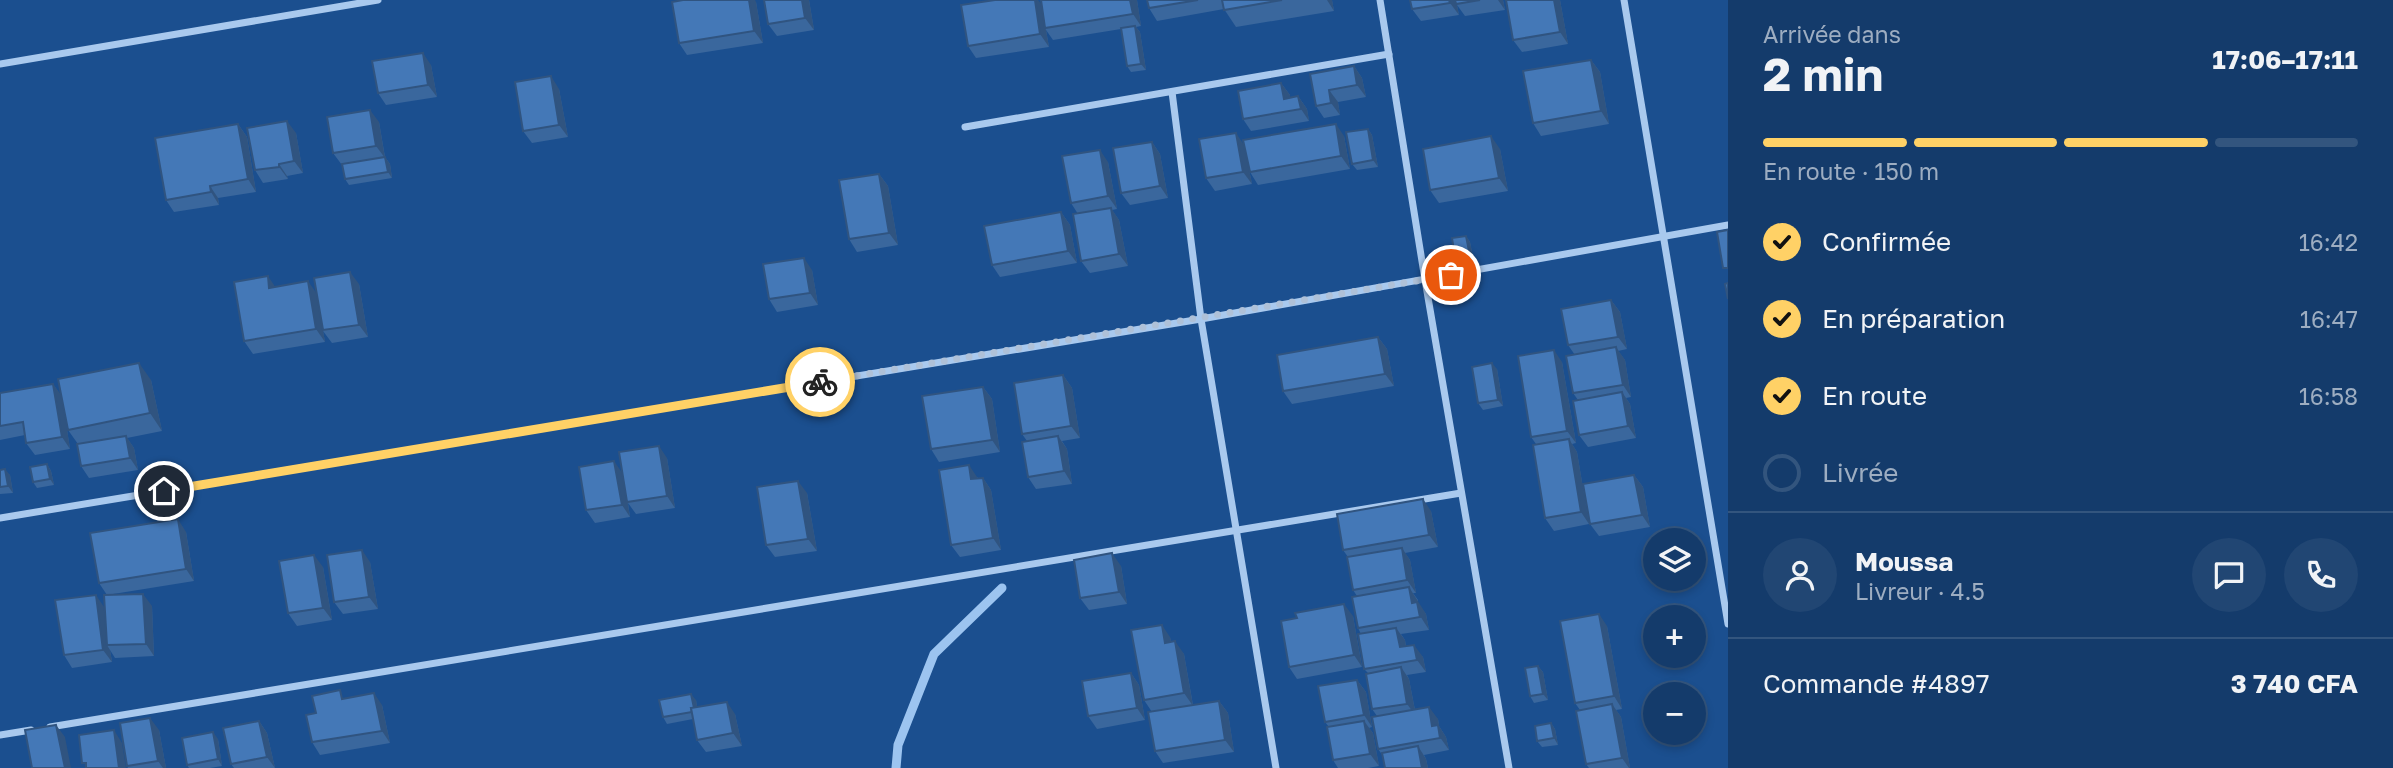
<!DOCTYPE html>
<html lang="fr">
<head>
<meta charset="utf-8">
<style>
  :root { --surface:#143b6b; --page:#214673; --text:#f1f3f6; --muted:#9dadc1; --line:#33557e; --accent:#ffd166 }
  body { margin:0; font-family:"Golos Text",sans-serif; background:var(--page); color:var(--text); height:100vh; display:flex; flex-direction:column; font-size:26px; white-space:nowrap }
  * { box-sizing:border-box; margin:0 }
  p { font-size:23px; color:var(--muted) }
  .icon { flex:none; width:38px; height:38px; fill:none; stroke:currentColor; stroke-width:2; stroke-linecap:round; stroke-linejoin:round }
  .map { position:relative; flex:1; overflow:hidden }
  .panel { display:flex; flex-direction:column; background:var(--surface); width:665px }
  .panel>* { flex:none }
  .tools { position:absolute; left:1643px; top:528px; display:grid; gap:14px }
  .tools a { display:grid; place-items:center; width:63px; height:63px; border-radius:50%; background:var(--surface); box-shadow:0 4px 10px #0003,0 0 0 2px var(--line); font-size:35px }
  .pin { position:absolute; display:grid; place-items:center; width:60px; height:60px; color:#fff; margin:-30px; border:4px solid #fff; border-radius:50%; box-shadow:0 2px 7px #0007 }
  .courier { position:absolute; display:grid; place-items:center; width:70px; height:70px; margin:-35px; border:5px solid #ffd166; border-radius:50%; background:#fff; color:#222; box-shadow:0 2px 9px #0007 }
  .head em { font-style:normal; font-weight:700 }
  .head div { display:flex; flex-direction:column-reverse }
  .head { display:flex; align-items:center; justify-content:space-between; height:119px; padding:0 35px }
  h1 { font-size:46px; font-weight:700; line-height:52px }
  .bar { display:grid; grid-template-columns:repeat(4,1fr); gap:10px 7px; align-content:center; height:84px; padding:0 35px }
  .bar i { height:9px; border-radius:5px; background:var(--line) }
  .bar .selected { background:var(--accent) }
  .bar p { grid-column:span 4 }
  .line { display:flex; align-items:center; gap:18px; padding:0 35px; border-top:2px solid var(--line) }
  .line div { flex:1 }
  .round { display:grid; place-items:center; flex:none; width:74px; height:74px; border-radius:37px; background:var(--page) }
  ol { padding:0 35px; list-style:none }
  li { display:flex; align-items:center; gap:21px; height:77px }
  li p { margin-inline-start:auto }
  li .icon { padding:7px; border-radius:50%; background:var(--accent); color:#111; stroke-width:4 }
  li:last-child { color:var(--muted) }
  li i { width:38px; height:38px; border:4px solid var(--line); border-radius:50% }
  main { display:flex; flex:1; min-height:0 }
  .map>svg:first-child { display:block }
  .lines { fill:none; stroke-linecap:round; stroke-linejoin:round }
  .stream { stroke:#9cc4f0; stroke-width:9 }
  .street { stroke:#a9c9ee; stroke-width:7 }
  .wall { fill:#3a679d }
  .shaded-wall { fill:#305480 }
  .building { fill:#4478b7; stroke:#305480; stroke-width:2 }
  .done { stroke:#afc1d8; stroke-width:7; stroke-dasharray:0 12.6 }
  .route { stroke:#ffd166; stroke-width:9 }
</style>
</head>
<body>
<main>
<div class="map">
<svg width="1728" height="768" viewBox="0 0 1728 768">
  <rect width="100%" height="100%" fill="#1b4f8f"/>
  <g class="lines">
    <polyline class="stream" points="896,768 898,745 934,654 1002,588"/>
    <g class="street">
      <polyline points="1380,0 1425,280 1509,768"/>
      <polyline points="1624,0 1728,624"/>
      <polyline points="0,64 378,0"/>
      <polyline points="1172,92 1201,319 1276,768"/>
      <polyline points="965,127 1389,54"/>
      <polyline points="0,518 1201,319 1728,225"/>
      <polyline points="50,727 1461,493"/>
      <polyline points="0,735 31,730"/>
    </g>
  </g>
  <g class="wall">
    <polygon points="809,0 814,30 777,36 768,24"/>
    <polygon points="1137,0 1141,26 1136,27 1140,32 1146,70 1131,72 1127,66 1121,29 1053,40 1046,30 1049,47 976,58 968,46 1041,4"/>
    <polygon points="1147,0 1332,0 1334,11 1236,27 1224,9 1157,21 1149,8"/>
    <polygon points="1410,0 1503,0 1505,10 1465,16 1457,5 1459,15 1421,21 1412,9"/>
    <polygon points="1560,0 1568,44 1522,52 1513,40"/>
    <polygon points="756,2 763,43 687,55 679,43"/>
    <polygon points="1591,60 1600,72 1609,124 1541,136 1533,123"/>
    <polygon points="431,65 437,97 386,105 378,93"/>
    <polygon points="1354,66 1362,78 1366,97 1338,102 1340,115 1324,118 1316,106 1310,74"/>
    <polygon points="1281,83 1290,95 1290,98 1298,96 1307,109 1309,121 1251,131 1243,119"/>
    <polygon points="559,89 568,137 532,143 523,131"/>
    <polygon points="379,122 385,157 390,164 392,178 349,185 345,179 342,165 333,153"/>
    <polygon points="238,124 247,137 256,192 218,198 219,205 174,212 166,200"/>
    <polygon points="1368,129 1372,135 1378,167 1357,170 1352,164"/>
    <polygon points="296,133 303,173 287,176 288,179 263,183 255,170"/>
    <polygon points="1344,136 1350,169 1258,185 1250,172"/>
    <polygon points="1152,142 1160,154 1168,198 1130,205 1121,193"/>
    <polygon points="1244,145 1252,184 1215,191 1206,178"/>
    <polygon points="1500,149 1508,191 1439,203 1430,190"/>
    <polygon points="1108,162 1117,209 1112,210 1119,220 1128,266 1090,273 1081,261 1078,214 1071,203"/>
    <polygon points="879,174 888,186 898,245 857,252 849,239"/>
    <polygon points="1061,212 1070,225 1077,263 1000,277 992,265"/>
    <polygon points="1466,236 1470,242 1474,262 1460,265 1455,258"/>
    <polygon points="812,270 818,305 777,312 769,299"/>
    <polygon points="359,284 368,337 332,343 323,331 325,342 253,354 244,341 275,287 317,294"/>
    <polygon points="1611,300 1620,312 1627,349 1618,351 1625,360 1631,397 1626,398 1630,404 1636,438 1588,447 1579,435 1578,400 1573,393 1575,355 1568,345"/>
    <polygon points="1378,337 1387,349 1394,386 1292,404 1283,391"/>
    <polygon points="1562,362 1576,443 1572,444 1577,452 1589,524 1554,531 1545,518 1536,444 1531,437"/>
    <polygon points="1497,369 1503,406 1483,410 1478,403"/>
    <polygon points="1063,375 1072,388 1080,438 1062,441 1067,449 1072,484 1036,489 1028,477 1027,441 1022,434"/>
    <polygon points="151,380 162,431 127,438 134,448 138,470 89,478 81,466 78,444 68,430 63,404 70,449 35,455 26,443 25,435 0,440 0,393 53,384 61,396"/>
    <polygon points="983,387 992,399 1000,452 939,462 931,449"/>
    <polygon points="667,458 675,508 636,514 628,503 630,517 595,523 586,510 623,473"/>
    <polygon points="47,464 51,471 54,485 37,488 33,482"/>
    <polygon points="0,470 10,475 13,493 0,494"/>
    <polygon points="1634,475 1643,487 1650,527 1599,536 1590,524"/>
    <polygon points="977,477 978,478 983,478 991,490 1001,550 960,557 951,545"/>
    <polygon points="807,493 817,551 775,557 766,545"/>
    <polygon points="1431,511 1438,547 1405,553 1410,560 1416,593 1413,593 1418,600 1418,604 1426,614 1429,630 1401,634 1405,640 1406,646 1423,657 1426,672 1407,675 1409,679 1415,710 1438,719 1439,726 1446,737 1449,750 1424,755 1426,759 1428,768 1385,768 1383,756 1378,749 1377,716 1372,709 1368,673 1364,669 1361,634 1358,628 1357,596 1353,590 1348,557 1343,550"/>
    <polygon points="186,532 194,581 107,595 99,583"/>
    <polygon points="370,562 378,609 343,614 334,602"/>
    <polygon points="1121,566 1127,604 1089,610 1080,598"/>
    <polygon points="323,567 332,620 297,626 288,613"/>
    <polygon points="152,606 154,656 115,658 110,650 112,662 72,668 64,655 104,607 105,615"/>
    <polygon points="1353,616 1362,667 1297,679 1289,667 1297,618"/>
    <polygon points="1607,626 1622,709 1616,710 1621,717 1630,768 1589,768 1586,764 1580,710 1575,703"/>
    <polygon points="1170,637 1171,642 1184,654 1193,705 1219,701 1228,713 1234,752 1163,763 1155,751 1152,712 1144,700"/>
    <polygon points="1538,666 1543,672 1548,700 1534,703 1530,696"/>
    <polygon points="1131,673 1139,685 1145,720 1097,729 1088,716"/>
    <polygon points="1357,680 1366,692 1372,727 1369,728 1373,733 1379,766 1368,768 1338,768 1333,760 1329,727 1325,722"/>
    <polygon points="346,698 382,705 390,743 320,755 312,742 316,713"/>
    <polygon points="696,700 697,707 735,714 742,746 706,752 697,740 693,719 667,724 663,717"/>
    <polygon points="259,721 267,733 275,768 234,768 231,764"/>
    <polygon points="1551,723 1555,729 1558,745 1542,747 1537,741"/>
    <polygon points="159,730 166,768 128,768 127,766"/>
    <polygon points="218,739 222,766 210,768 189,768 187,765"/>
  </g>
  <g class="shaded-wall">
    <polygon points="749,0 755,0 756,2 763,43 754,31"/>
    <polygon points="802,0 809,0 814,30 805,18"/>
    <polygon points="1035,0 1038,0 1043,6 1045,28 1046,30 1049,47 1040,34"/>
    <polygon points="1130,0 1137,0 1141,26 1133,14"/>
    <polygon points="1327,0 1332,0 1334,11"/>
    <polygon points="1449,0 1456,0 1459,15 1450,3"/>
    <polygon points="1498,0 1503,0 1505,10"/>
    <polygon points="1554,0 1560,0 1568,44 1560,32"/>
    <polygon points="1135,26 1140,32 1146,70 1141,64"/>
    <polygon points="423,53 431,65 437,97 428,85"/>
    <polygon points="1591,60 1600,72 1609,124 1601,111"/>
    <polygon points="1354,66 1362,78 1366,97 1357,85"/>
    <polygon points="551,76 559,89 568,137 559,125"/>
    <polygon points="1281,83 1290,95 1293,111 1284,99"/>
    <polygon points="1329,90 1338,102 1340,115 1331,103"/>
    <polygon points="1298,96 1307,109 1309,121 1301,109"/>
    <polygon points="370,110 379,122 385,158 376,146"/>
    <polygon points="287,121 296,133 303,173 294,161"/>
    <polygon points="238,124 247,137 256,192 248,179"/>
    <polygon points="1336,124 1344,136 1350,169 1341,156"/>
    <polygon points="1368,129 1372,135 1378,167 1373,160"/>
    <polygon points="1236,133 1244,145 1252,184 1243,172"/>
    <polygon points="1491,136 1500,149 1508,191 1499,178"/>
    <polygon points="1152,142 1160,154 1168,198 1160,186"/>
    <polygon points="1100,150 1108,162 1117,209 1108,196"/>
    <polygon points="385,157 390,164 392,178 388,172"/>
    <polygon points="279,164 287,176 288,179 279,167"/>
    <polygon points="879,174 888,186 898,245 889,233"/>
    <polygon points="210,186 218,198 219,205 211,192"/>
    <polygon points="1111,208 1119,220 1128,266 1119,254"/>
    <polygon points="1061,212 1070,225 1077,263 1068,251"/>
    <polygon points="1466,236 1470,242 1474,262 1470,256"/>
    <polygon points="804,258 812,270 818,305 810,293"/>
    <polygon points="350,272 359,284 368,337 359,325"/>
    <polygon points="268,276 276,288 269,288"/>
    <polygon points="308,281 317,294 325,342 316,329"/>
    <polygon points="1611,300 1620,312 1627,349 1618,337"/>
    <polygon points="1378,337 1387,349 1394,386 1385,374"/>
    <polygon points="1616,347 1625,360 1631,397 1623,385"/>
    <polygon points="1554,350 1562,362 1576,443 1567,431"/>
    <polygon points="139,363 151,380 162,431 150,413"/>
    <polygon points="1492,363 1497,369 1503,406 1498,400"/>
    <polygon points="1063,375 1072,388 1080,438 1071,426"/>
    <polygon points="53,384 62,396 70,449 62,437"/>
    <polygon points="983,387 992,399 1000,452 992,440"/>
    <polygon points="1622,392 1630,404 1636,438 1628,426"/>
    <polygon points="126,436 134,448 138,470 130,458"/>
    <polygon points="1058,436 1067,449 1072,484 1064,471"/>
    <polygon points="1569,439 1577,452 1589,524 1581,512"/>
    <polygon points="659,446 667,458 675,508 667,496"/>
    <polygon points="614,461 623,474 630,517 622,505"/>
    <polygon points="47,464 51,471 54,485 50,479"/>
    <polygon points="969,465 977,477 980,492 971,479"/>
    <polygon points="5,469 10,475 13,493 8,486"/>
    <polygon points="1634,475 1643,487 1650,527 1642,515"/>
    <polygon points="983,478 991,490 1001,550 993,538"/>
    <polygon points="798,481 807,493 817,551 808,539"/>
    <polygon points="1423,499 1431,511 1438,547 1429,535"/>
    <polygon points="178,519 186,532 194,581 186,569"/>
    <polygon points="1402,548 1410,560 1416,593 1407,580"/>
    <polygon points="362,550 370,562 378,609 369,597"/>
    <polygon points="1112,553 1121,566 1127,604 1119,592"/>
    <polygon points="314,555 323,567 332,620 323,608"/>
    <polygon points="1409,587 1426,614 1429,630 1412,603"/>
    <polygon points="143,594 152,606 154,656 146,644"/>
    <polygon points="96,595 104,607 110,645 107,645 110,650 112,662 103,650"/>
    <polygon points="1344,604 1353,616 1362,667 1354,655"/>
    <polygon points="1599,614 1607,626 1622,709 1614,696"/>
    <polygon points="1162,625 1170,637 1174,656 1165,643"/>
    <polygon points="1396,628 1405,640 1408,660 1400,647"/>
    <polygon points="1175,641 1184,654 1193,706 1184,693"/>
    <polygon points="1414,645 1423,657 1426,672 1417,660"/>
    <polygon points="1538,666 1543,672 1548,700 1543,694"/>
    <polygon points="1401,667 1409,679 1416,716 1407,704"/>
    <polygon points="1131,673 1139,685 1145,720 1137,708"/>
    <polygon points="1357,680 1366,692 1372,727 1364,715"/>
    <polygon points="374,693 382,705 390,743 382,731"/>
    <polygon points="691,694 696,700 699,718 695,712"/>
    <polygon points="1219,701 1228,713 1234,752 1225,740"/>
    <polygon points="727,702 735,714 742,746 733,733"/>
    <polygon points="1612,704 1621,717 1630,768 1629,768 1622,758"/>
    <polygon points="1429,707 1438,719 1439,726 1446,737 1449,750 1432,726"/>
    <polygon points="150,718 159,730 166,768 163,768 158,761"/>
    <polygon points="259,721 267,733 275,768 267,757"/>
    <polygon points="1364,721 1373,733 1379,766 1370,754"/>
    <polygon points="1551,723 1555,729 1558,745 1554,738"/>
    <polygon points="56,725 65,737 71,768 65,768"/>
    <polygon points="114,730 122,743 126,768 119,768"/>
    <polygon points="213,732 218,739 222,766 218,759"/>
    <polygon points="1418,746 1426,759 1428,768 1422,768"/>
  </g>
  <g class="building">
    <polygon points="683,0 749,0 754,31 679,43 672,2"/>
    <polygon points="764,0 802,0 805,18 768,24"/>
    <polygon points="995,0 1035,0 1040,34 968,46 961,5"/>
    <polygon points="1041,0 1130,0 1133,14 1045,28"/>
    <polygon points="1147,0 1198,0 1149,8"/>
    <polygon points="1222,0 1282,0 1224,10"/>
    <polygon points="1410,0 1449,0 1450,3 1412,9"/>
    <polygon points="1455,0 1480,0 1456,4"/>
    <polygon points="1506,0 1554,0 1560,32 1513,40"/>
    <polygon points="1135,26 1141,64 1127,66 1121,28"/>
    <polygon points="423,53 428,85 378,93 372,61"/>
    <polygon points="1591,60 1601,111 1533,123 1523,71"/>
    <polygon points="1354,66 1357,85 1329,90 1331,103 1316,106 1310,74"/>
    <polygon points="551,76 559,125 523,131 515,82"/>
    <polygon points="1281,83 1284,99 1298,96 1301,109 1243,119 1238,91"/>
    <polygon points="370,110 376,146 333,153 327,117"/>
    <polygon points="287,121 294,161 279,164 279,167 255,170 247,128"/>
    <polygon points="238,124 248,179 210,186 211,192 166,200 155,138"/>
    <polygon points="1336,124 1341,156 1250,172 1243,140"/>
    <polygon points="1368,129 1373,160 1352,164 1346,132"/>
    <polygon points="1236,133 1243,172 1206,178 1199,139"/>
    <polygon points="1491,136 1499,178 1430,190 1423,149"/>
    <polygon points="1152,142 1160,186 1121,193 1113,148"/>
    <polygon points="1100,150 1108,196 1071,203 1062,156"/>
    <polygon points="385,157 388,172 345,179 342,164"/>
    <polygon points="879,174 889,233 849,239 839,180"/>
    <polygon points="1111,208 1119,254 1081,261 1073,214"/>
    <polygon points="1061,212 1068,251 992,265 984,226"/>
    <polygon points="1728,230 1728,268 1723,268 1717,232"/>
    <polygon points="1466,236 1470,256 1455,258 1452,238"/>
    <polygon points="804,258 810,293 769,299 763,264"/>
    <polygon points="350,272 359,325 323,330 314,278"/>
    <polygon points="268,276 269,288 308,281 316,329 244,341 234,282"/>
    <polygon points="1728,283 1728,299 1725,284"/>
    <polygon points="1611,300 1618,337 1568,345 1561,309"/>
    <polygon points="1378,337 1385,374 1283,391 1277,355"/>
    <polygon points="1616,347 1623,385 1573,393 1566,356"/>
    <polygon points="1554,350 1567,431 1531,437 1518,356"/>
    <polygon points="139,363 150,413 68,430 58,379"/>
    <polygon points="1492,363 1498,400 1478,403 1472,367"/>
    <polygon points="1063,375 1071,426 1022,434 1014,383"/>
    <polygon points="53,384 62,437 26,443 23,422 0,426 0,393"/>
    <polygon points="983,387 992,440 931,449 922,396"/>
    <polygon points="1622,392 1628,426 1579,435 1573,401"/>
    <polygon points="126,436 130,458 81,466 77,444"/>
    <polygon points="1058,436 1064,471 1028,477 1022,442"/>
    <polygon points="1569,439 1581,512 1545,518 1533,445"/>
    <polygon points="659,446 667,496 627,502 619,452"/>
    <polygon points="614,461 622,505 586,510 579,467"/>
    <polygon points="47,464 50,479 33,482 30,467"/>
    <polygon points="969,465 971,479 983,478 993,538 951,545 939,470"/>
    <polygon points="5,469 8,486 0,487 0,470"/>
    <polygon points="1634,475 1642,515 1590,524 1583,484"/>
    <polygon points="798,481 808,539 766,545 757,487"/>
    <polygon points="1423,499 1429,535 1343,550 1337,514"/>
    <polygon points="178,519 186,569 99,583 90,533"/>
    <polygon points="1402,548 1407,580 1353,590 1347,557"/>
    <polygon points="362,550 369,597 334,602 327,555"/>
    <polygon points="1112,553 1119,592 1080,598 1074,560"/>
    <polygon points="314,555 323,608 288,613 279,561"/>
    <polygon points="1409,587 1412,603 1417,602 1420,617 1358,628 1352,597"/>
    <polygon points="143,594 146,644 107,645 104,595"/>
    <polygon points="96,595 103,650 64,655 55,600"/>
    <polygon points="1344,604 1354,655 1289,667 1281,621 1297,618 1295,613"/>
    <polygon points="1599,614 1614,696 1575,703 1560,621"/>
    <polygon points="1162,625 1165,643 1175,641 1184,693 1144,700 1131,630"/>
    <polygon points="1396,628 1400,647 1414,645 1417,660 1364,669 1358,634"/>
    <polygon points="1538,666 1543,694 1530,696 1525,668"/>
    <polygon points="1401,667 1407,704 1372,709 1366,674"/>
    <polygon points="1131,673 1137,708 1088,716 1082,681"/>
    <polygon points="1357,680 1364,715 1325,722 1318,686"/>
    <polygon points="340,690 342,699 374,693 382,731 312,742 306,715 316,713 312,696"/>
    <polygon points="691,694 694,708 691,708 692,712 663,717 659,700"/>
    <polygon points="1219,701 1225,740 1155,751 1148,712"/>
    <polygon points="727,702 733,733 697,740 691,708"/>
    <polygon points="1612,704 1622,758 1586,764 1576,711"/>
    <polygon points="1429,707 1432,726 1438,725 1440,738 1378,749 1372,717"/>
    <polygon points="150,718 158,761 127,766 120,723"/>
    <polygon points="259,721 267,757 231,764 223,728"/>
    <polygon points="1364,721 1370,754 1333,760 1327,727"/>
    <polygon points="1551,723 1554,738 1537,741 1535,726"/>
    <polygon points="56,725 65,768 32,768 25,730"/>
    <polygon points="114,730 119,768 86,768 86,763 82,763 79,735"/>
    <polygon points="213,732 218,759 187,765 182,738"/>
    <polygon points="1418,746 1422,768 1385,768 1382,753"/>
  </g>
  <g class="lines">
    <polyline class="done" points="820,382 1451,275"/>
    <polyline class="route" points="164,491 820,382"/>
  </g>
</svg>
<div class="tools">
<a><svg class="icon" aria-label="layers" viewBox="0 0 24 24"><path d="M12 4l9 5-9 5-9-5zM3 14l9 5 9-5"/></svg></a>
<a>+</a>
<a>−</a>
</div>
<div class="pin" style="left:1451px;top:275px;background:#ea580c"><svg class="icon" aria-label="bag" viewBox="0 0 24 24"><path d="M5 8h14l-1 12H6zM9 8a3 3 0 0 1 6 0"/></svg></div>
<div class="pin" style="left:164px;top:491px;background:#1f2937"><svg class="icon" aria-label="home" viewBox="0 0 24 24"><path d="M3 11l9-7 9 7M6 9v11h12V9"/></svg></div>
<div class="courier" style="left:820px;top:382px"><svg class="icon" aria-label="bike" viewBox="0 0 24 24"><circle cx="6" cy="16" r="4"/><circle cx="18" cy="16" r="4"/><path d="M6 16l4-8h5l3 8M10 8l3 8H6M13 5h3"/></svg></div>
</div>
<section class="panel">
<div class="head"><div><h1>2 min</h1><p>Arrivée dans</p></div><em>17:06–17:11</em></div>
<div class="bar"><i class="selected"></i><i class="selected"></i><i class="selected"></i><i></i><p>En route · 150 m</p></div>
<ol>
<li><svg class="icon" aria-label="check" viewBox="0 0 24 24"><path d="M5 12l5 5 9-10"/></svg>Confirmée<p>16:42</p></li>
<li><svg class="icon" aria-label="check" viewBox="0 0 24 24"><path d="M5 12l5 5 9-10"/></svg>En préparation<p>16:47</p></li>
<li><svg class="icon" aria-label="check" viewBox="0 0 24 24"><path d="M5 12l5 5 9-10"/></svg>En route<p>16:58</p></li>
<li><i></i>Livrée</li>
</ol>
<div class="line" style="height:126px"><a class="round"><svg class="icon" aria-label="person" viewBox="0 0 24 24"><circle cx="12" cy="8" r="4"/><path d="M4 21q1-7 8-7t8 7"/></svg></a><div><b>Moussa</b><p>Livreur · 4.5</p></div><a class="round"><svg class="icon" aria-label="chat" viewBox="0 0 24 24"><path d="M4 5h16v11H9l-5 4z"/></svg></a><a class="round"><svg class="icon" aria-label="phone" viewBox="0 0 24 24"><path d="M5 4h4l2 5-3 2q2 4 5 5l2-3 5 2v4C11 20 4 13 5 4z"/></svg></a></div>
<div class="line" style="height:91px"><div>Commande #4897</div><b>3 740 CFA</b></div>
</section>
</main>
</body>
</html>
